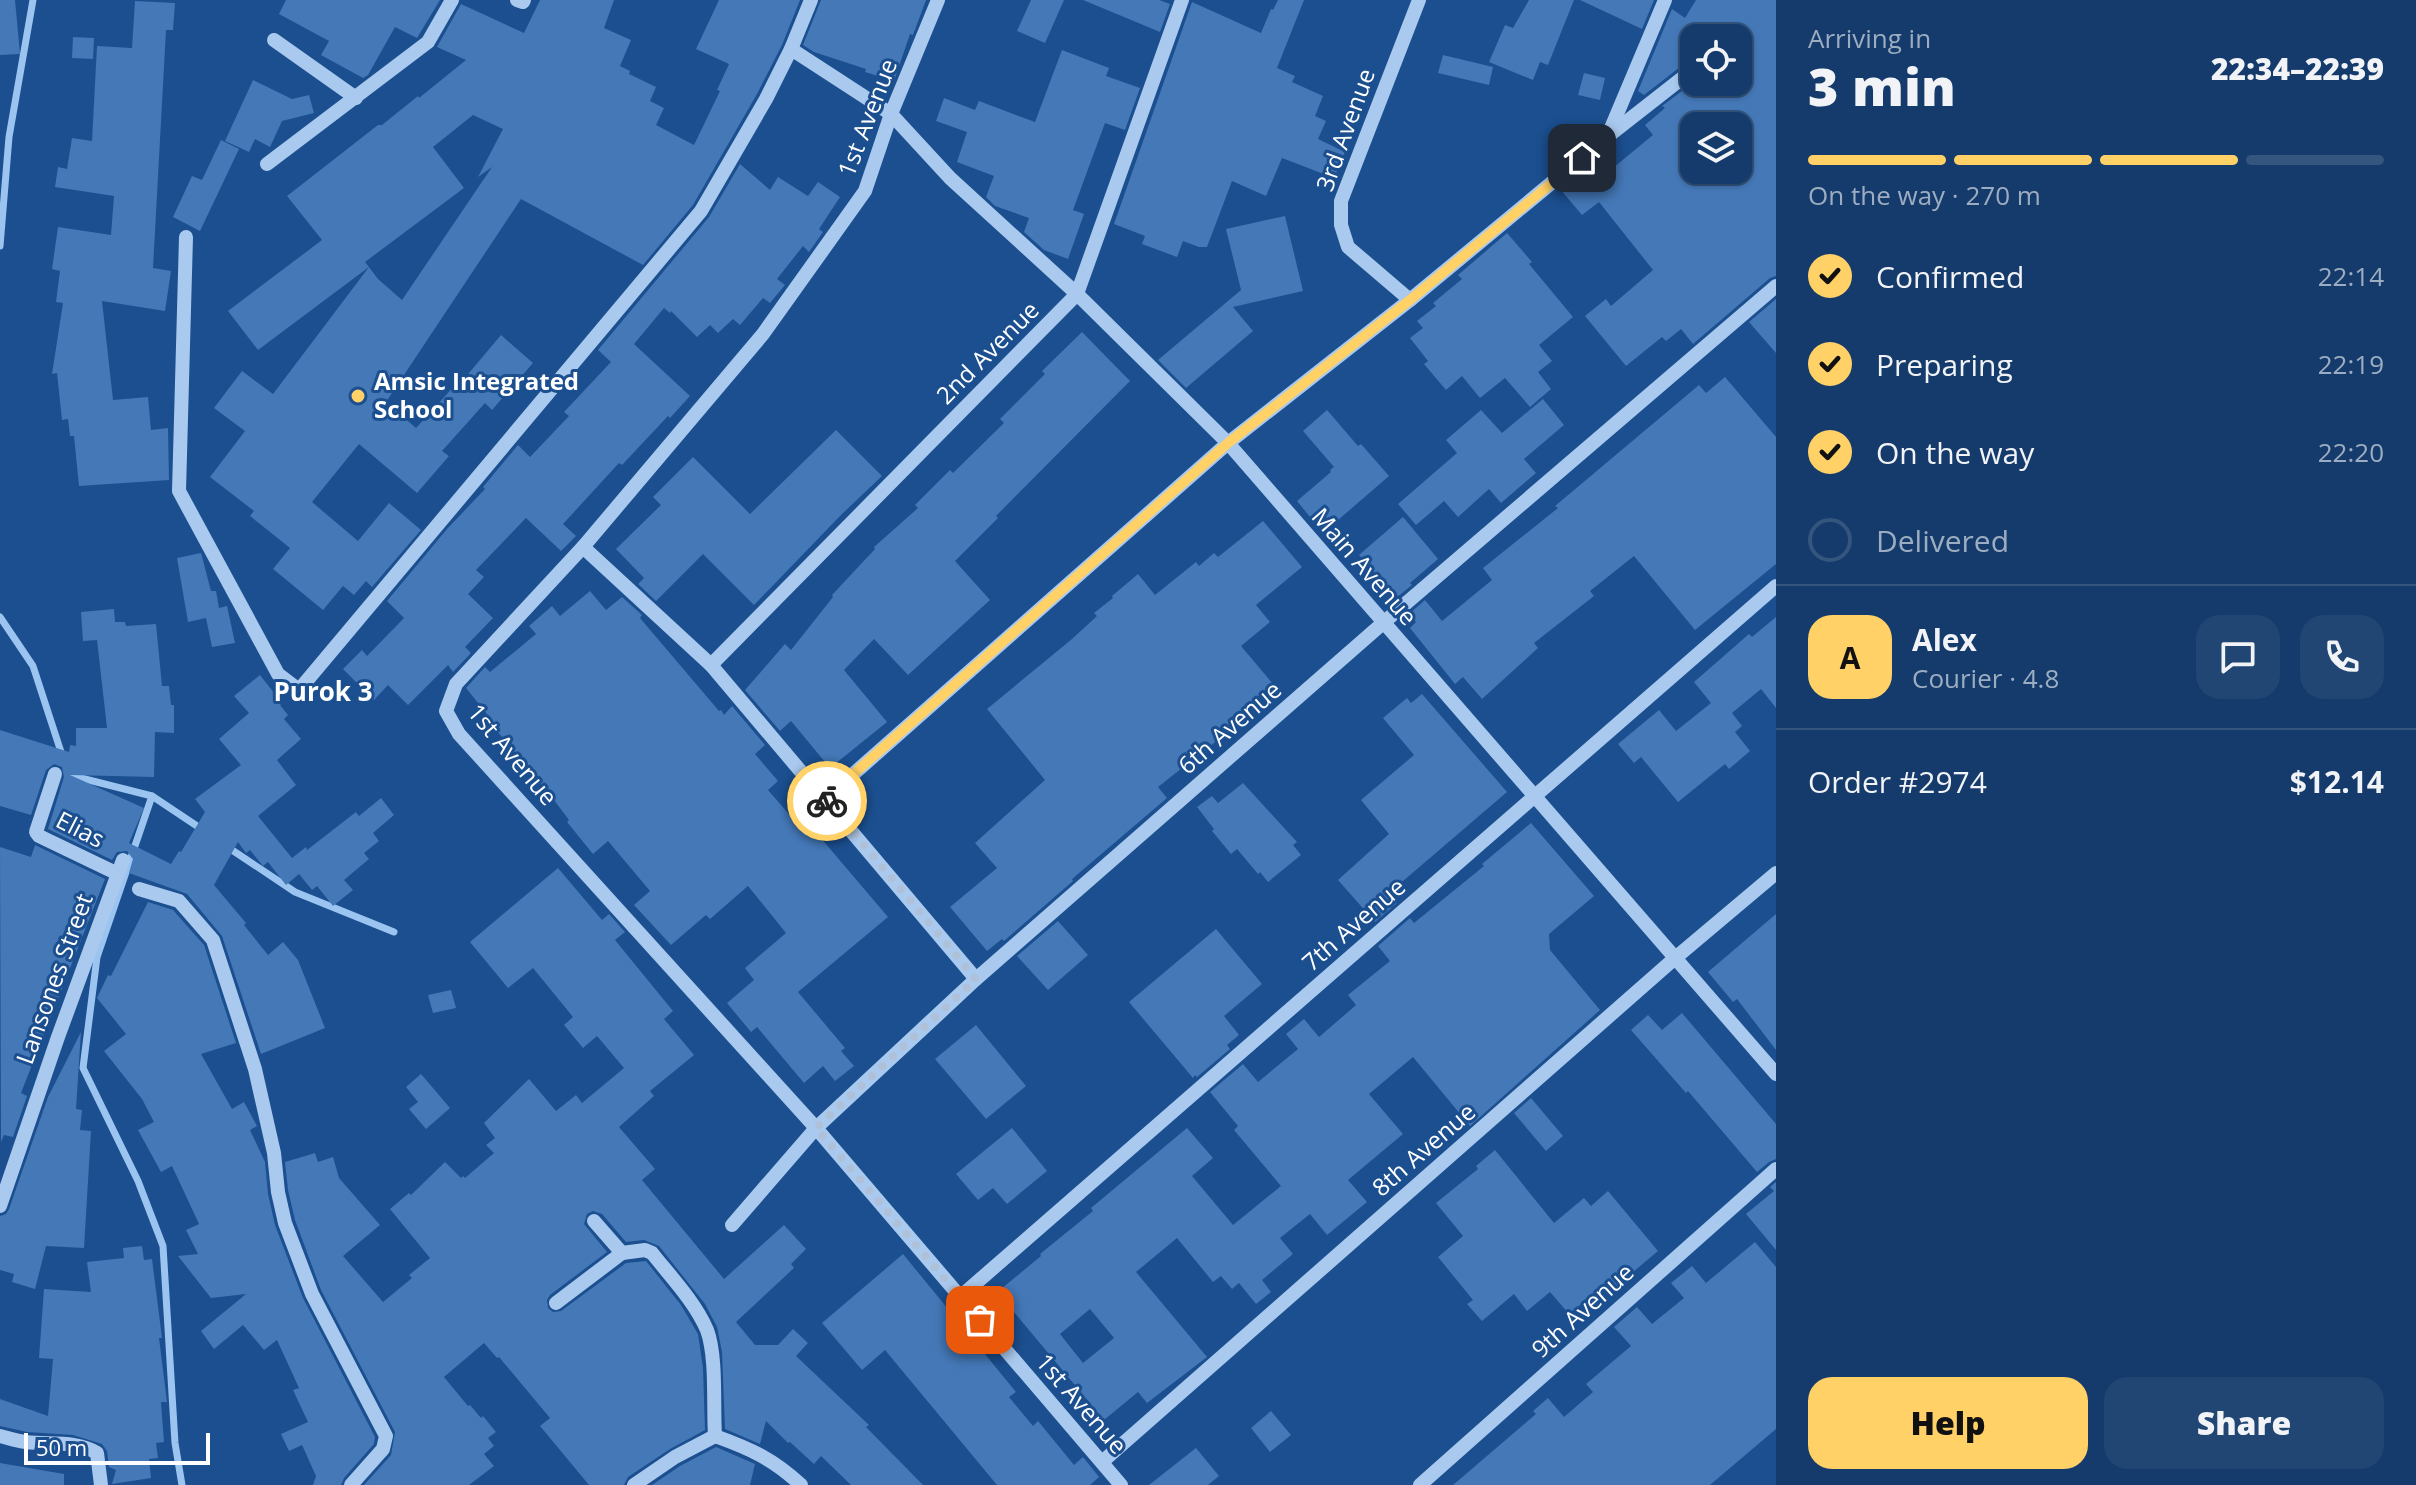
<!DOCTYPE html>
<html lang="en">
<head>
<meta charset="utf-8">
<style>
  :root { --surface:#143b6b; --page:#214673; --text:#f1f3f6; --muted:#9dadc1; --line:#33557e; --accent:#ffd166 }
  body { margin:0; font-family:"Open Sans",sans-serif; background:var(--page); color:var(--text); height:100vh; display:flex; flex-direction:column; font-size:30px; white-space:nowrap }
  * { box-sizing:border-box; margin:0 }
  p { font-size:26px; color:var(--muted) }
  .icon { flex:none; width:44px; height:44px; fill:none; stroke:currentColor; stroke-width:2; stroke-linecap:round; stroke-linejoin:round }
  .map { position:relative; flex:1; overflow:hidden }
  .panel { display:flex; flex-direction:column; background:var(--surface); width:640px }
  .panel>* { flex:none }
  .fabs { position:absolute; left:1680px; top:24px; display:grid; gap:16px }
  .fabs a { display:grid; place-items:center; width:72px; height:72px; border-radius:16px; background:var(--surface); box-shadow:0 2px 6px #0004,0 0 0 2px var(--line); font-size:40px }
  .scale { position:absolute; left:24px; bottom:20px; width:186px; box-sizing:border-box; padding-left:8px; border:4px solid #fff; border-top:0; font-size:22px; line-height:28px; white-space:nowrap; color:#fff; -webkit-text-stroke:6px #1b4f8f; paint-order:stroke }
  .pin { position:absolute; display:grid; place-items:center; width:68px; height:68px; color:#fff; margin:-34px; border-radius:16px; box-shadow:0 4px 12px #0006 }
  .courier { position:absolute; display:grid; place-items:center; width:80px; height:80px; margin:-40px; border:6px solid #ffd166; border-radius:50%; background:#fff; color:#222; box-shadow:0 2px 10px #0007 }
  .head em { font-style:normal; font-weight:800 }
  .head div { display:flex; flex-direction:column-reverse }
  .head { display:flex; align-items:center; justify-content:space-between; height:136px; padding:0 32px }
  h1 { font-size:52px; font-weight:800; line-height:60px }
  .bar { display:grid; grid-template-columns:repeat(4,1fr); gap:12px 8px; align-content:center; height:96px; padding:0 32px }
  .bar i { height:10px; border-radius:6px; background:var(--line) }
  .bar .selected { background:var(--accent) }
  .bar p { grid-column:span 4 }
  .line { display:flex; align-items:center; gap:20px; padding:0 32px; border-top:2px solid var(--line) }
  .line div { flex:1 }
  .round { display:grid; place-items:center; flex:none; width:84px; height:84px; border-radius:24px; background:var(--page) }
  ol { padding:0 32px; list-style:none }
  li { display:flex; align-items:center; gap:24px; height:88px }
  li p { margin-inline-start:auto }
  li .icon { padding:8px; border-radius:50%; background:var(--accent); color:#111; stroke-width:4 }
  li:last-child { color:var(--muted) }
  li i { width:44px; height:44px; border:4px solid var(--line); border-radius:50% }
  .primary-button { display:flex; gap:16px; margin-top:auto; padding:16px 32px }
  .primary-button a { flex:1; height:92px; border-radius:24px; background:var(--accent); color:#111; font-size:32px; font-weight:800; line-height:92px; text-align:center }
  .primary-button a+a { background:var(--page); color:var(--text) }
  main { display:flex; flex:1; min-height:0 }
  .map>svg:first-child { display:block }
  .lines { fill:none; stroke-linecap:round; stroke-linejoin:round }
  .stream { stroke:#9cc4f0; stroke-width:7 }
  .building { fill:#4478b7; fill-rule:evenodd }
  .minor { stroke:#a9c9ee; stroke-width:14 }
  .done { stroke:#afc1d8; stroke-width:8; stroke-dasharray:0 14.4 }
  .route { stroke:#ffd166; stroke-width:10 }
  .poi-dot { fill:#ffd166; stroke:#1b4f8f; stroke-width:3 }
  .labels { text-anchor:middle; stroke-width:6; stroke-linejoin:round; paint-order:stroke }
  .street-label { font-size:24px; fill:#fff; stroke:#1b4f8f }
  .poi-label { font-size:24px; font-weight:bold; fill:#fff; stroke:#1b4f8f; text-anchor:start }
  .neighbourhood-label { font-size:26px; font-weight:bold; fill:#fff; stroke:#1b4f8f }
</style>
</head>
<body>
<main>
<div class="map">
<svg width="1776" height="1485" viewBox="0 0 1776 1485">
  <rect width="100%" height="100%" fill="#1b4f8f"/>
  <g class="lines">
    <g class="stream">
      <polyline points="0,246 9,137 33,0"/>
      <polyline points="0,617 33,666 62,755"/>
      <polyline points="67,771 69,775 152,796 203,830"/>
      <polyline points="152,796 97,957 83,1068 138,1181 163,1246 175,1443 182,1485"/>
      <polyline points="226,846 295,892 394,932"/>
    </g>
  </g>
  <g class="building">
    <polygon points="0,0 15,0 20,54 0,55"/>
    <polygon points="286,0 440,0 417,38 395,27 368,75 363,78 321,55 329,41 279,14"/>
    <polygon points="540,0 614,0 604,28 631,40 620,66 630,71 629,74 656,87 650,101 664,108 656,125 694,145 720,91 717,90 729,64 696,49 719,0 800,0 782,45 757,94 693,205 643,265 521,199 386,402 416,428 456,384 458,386 501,335 533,363 492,410 485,403 442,451 449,456 417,493 359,444 312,502 358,541 389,503 421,530 372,587 366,581 354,595 343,586 323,610 273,569 290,548 250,516 254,511 210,477 245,431 214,408 242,371 273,394 369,267 378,279 402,300 492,167 478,177 503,129 473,115 433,147 464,188 365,262 369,267 258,350 228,311 322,240 287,196 378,125 382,125 418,96 419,98 466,60 437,47 461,4 524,33"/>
    <polygon points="821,0 926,0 913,35 910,34 894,81 865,72 866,69 814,52 803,45"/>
    <polygon points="1031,0 1064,0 1045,43 1017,31"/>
    <polygon points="1083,0 1159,0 1170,4 1160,32"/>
    <polygon points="1278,0 1304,0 1277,68 1295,76 1292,82 1323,96 1315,116 1326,121 1318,139 1345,152 1334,178 1282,158 1266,196 1232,181 1207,247 1199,247 1183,241 1177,257 1142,244 1145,236 1114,224 1192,2 1261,33 1271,9 1273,10"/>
    <polygon points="1529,0 1574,0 1548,65 1540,62 1533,80 1489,62 1505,25 1513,28"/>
    <polygon points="1580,0 1654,0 1642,29"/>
    <path d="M1696 0H1776V276L1770 278 1693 344 1681 329 1666 341 1662 337 1626 366 1585 316 1606 299 1611 306 1653 270 1599 202 1582 215 1560 189 1597 158 1608 172 1653 135 1645 125 1665 108 1662 106 1694 82H1738V38H1716L1694 24V63L1684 64 1644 95 1638 91 1672 9 1685 18ZM1694 126H1738V170H1694Z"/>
    <polygon points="135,1 175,3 173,30 166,30 153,268 171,271 165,311 102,301 113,400 148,397 151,430 168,428 169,480 79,486 74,436 70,436 68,419 62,420 57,373 52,374 63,303 56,302 60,271 52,269 58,227 111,235 114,196 55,187 58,167 67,169 72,138 92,141 97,46 132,48"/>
    <polygon points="73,37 94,38 93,59 72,58"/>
    <polygon points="1062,50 1109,68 1106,76 1140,88 1125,130 1105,123 1073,210 1084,214 1068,259 1044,250 1024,232 1029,218 995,206 986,197 994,176 957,162 967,132 936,121 944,98 975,110 979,101 1035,122"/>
    <polygon points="1443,55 1493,67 1489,85 1438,73"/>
    <polygon points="1584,73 1605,78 1600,100 1578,95"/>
    <polygon points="253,80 292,99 309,95 314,113 282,121 270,147 255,139 249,152 225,141"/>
    <polygon points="221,140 239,149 200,231 173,217 192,176 202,180"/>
    <polygon points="740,164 770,190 778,177 808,196 818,182 840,197 819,229 823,232 809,252 803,246 777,279 785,285 770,303 763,298 740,325 733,319 718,333 710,325 697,337 671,311 670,313 664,308 634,344 690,396 670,418 668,416 622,465 619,463 563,524 576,536 561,551 526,518 476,570 484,577 468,594 493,618 465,647 471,653 453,672 448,665 408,705 388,685 374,700 343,669 362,650 367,656 404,618 387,601 447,529 485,489 483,487 518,445 530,457 569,416 564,412 611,362 598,350 709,217"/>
    <polygon points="1285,216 1303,291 1233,307 1253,331 1186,388 1158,360 1241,290 1226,229"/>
    <polygon points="1507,233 1532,262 1529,264 1573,317 1539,345 1552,361 1538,372 1551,389 1530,407 1505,378 1480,398 1462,376 1446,390 1424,364 1428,361 1410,338 1423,328 1417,321 1436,306 1433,303 1462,279 1458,275"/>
    <polygon points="1776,299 1776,353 1749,322"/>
    <polygon points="1082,332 1130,381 996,516 998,518 955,561 990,600 908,675 874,639 844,670 887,722 830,768 791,721 780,731 745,690 785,644 791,650 833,597 832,595 875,549 874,547 918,508 915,505 950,470 953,473 1004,423 1000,419 1045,374 1042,371"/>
    <polygon points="1725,377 1776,437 1776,564 1695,630 1634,556 1590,591 1594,596 1534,643 1538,648 1482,699 1463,677 1455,684 1410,628 1416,622 1409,614 1425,600 1442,621 1492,580 1483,568 1558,508 1555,506 1699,385 1706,393"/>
    <polygon points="1543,399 1564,425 1524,459 1536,473 1501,503 1489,489 1458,517 1444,501 1416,525 1398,504 1457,453 1446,440 1481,410 1502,433"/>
    <polygon points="1327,410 1358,446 1361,444 1389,476 1323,533 1297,501 1331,472 1330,470 1334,467 1303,431"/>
    <polygon points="836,430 882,476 841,515 754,605 703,554 656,601 638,584 644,578 616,549 661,505 653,497 693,457 750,514"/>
    <polygon points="1403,517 1438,559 1410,583 1412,585 1396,598 1359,555"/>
    <polygon points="1263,521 1302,567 1256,605 1270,622 1241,646 1273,684 1228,722 1233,728 1158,787 1167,798 1072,879 1073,881 1004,941 1002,939 987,951 950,907 997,868 975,843 1045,780 987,709 1072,639 1097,616 1094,613 1113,598 1112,596 1138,574 1155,595 1196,562 1199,566 1214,553 1218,557"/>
    <polygon points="201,553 211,591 216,591 219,608 227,606 235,643 212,647 206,618 188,622 177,558"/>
    <polygon points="590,591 606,610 622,597 642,615 640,618 719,711 721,710 724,715 732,706 765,745 755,754 778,781 768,790 808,836 814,830 888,917 798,992 845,1048 841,1051 854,1066 835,1081 823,1066 804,1083 757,1027 751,1032 727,1003 754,980 745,968 786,933 748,886 710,919 706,915 671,945 634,905 650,891 608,841 593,854 567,822 569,820 554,800 497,731 499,729 466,688 485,667 490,672 536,634 529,626 552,606 560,616"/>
    <polygon points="114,609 115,622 125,622 126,626 156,624 162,686 169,686 171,705 174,705 174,733 155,732 154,777 70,775 144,808 129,843 171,864 179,851 181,852 205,812 195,799 241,765 219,739 249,713 234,696 260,675 282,703 280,705 288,715 284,719 301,739 277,760 296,785 258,816 292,858 306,847 307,850 356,812 359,816 381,798 394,815 373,833 379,841 364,853 369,859 344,880 353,890 333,906 317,886 312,890 299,874 286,885 268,862 263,866 250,850 246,853 238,842 214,885 246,923 244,925 268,955 283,942 298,960 325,1028 261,1054 222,936 187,894 129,873 133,859 127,851 117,852 112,860 48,829 64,777 62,767 54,764 46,770 31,815 0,806 0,730 69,752 70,745 76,746 76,728 107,728 97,640 83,641 81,612"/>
    <polygon points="1776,617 1776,708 1761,689 1732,713 1742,726 1735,732 1750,751 1729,769 1725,764 1678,802 1641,757 1634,763 1618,744 1659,710 1676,731 1711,703 1694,682 1749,634 1752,637"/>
    <polygon points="1422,694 1507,792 1389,893 1397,903 1375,922 1338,880 1389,834 1361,800 1414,755 1383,718 1407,698 1411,703"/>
    <polygon points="1243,783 1297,842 1293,845 1301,855 1268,882 1260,872 1258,874 1237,849 1231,854 1212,831 1214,829 1197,807 1212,796 1218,803"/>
    <path d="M1531 823 1594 896 1549 934 1550 950 1600 1010 1470 1126 1413 1057 1369 1094 1403 1134 1348 1180 1367 1202 1327 1235 1310 1214 1280 1238 1293 1254 1262 1280 1271 1292 1256 1304 1239 1283 1232 1289 1221 1276 1213 1282 1177 1238 1136 1272 1207 1357 1147 1403 1138 1392 1104 1420 1013 1311 1011 1313 995 1294 1041 1256 1040 1254 1093 1211 1091 1208 1187 1128 1213 1158 1192 1176 1233 1225 1281 1186 1234 1130 1238 1126 1210 1092 1243 1064 1258 1082 1298 1049 1286 1034 1304 1019 1319 1037 1356 1005 1348 995 1390 961 1378 946 1410 918 1414 923 1484 866 1482 864ZM1090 1309 1114 1338 1083 1363 1060 1334Z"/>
    <polygon points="35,845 105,879 21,1093 27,1096 13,1137 4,1135 1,1142 0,847 31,857"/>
    <polygon points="558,868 602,920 609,914 625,932 615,940 673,1011 664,1019 694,1055 650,1091 654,1096 619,1127 655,1169 642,1180 724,1279 784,1225 806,1249 791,1264 794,1268 736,1322 755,1345 778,1345 793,1329 808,1343 796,1356 869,1425 866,1427 923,1485 851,1485 821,1456 814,1464 790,1442 788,1443 766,1421 760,1444 725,1429 722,1352 717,1327 705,1304 659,1246 644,1240 626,1242 602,1214 593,1211 587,1214 584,1224 607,1252 550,1295 547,1300 548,1308 553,1312 561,1311 626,1263 646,1261 681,1305 698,1334 703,1368 705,1430 670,1449 628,1477 624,1485 589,1485 540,1426 550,1418 499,1357 497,1358 484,1343 444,1377 468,1406 470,1405 481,1418 483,1416 496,1432 488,1438 494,1446 484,1454 494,1466 469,1485 364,1485 391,1455 395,1432 321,1290 295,1220 288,1190 285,1162 315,1153 318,1162 333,1157 339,1178 380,1225 343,1256 383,1302 412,1278 409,1275 430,1258 390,1209 409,1193 411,1195 445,1162 461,1178 463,1176 465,1178 494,1153 486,1145 495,1138 484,1123 529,1079 556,1111 576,1095 582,1103 624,1068 597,1036 583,1048 564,1025 573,1017 533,968 508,988 470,942"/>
    <polygon points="148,902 173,910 204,945 236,1043 201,1054 232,1109 244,1102 257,1126 250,1130 265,1162 268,1194 275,1225 303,1298 375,1437 374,1444 344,1478 341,1485 313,1485 316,1476 302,1445 289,1451 281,1434 308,1422 293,1390 299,1388 277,1340 264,1350 243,1325 214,1349 201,1331 246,1294 211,1298 178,1256 198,1254 186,1230 199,1224 172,1166 161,1172 138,1130 154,1122 142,1099 104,1051 126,1034 97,998 108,975 111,976"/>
    <polygon points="1776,914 1776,1050 1737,999 1733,1002 1708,972"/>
    <polygon points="1058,921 1088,955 1048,990 1017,956"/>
    <polygon points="1216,929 1262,984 1224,1016 1239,1035 1227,1045 1230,1049 1197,1077 1195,1075 1193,1078 1129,1002"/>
    <polygon points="451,990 456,1008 433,1013 428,995"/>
    <polygon points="1682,1013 1776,1124 1776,1159 1769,1162 1757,1172 1688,1091 1686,1093 1631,1030 1648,1015 1662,1030"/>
    <polygon points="976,1025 1026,1086 986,1119 935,1059"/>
    <polygon points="81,1032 76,1109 82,1110 80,1130 91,1131 84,1248 46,1246 35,1289 12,1282 14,1274 0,1270 0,1216 6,1214 9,1209 48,1097"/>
    <polygon points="421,1074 450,1108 426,1129 409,1109 418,1102 406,1087"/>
    <polygon points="1531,1098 1563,1136 1546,1151 1514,1113"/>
    <polygon points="1012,1128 1047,1171 1007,1204 993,1188 978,1200 956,1174"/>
    <polygon points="1495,1150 1554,1223 1584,1198 1591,1206 1608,1191 1658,1251 1614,1288 1608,1282 1569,1314 1550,1292 1527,1311 1514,1294 1482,1321 1467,1304 1473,1300 1438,1257 1463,1236 1436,1203 1478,1169 1476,1166"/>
    <polygon points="1776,1182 1776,1250 1746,1214 1774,1191 1770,1187"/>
    <polygon points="1755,1242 1776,1267 1776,1429 1710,1485 1453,1485 1536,1414 1533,1411 1548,1398 1564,1417 1593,1392 1586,1384 1631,1346 1614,1327 1637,1307 1652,1324 1684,1298 1671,1283 1692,1266 1706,1283"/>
    <polygon points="142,1246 144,1260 152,1259 162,1338 159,1338 167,1402 161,1402 164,1442 156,1443 158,1458 149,1459 151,1478 112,1484 116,1470 109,1467 107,1451 102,1444 73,1435 27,1432 0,1426 0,1399 48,1416 53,1359 39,1358 44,1289 91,1292 87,1262 124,1258 123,1248"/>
    <polygon points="903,1254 1016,1392 1009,1397 1033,1426 1038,1421 1074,1465 1083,1457 1099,1477 1090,1485 997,1485 885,1350 862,1370 822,1323"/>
    <polygon points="1271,1411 1291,1435 1270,1452 1251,1428"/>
    <polygon points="716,1447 755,1464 750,1485 652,1485 680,1466"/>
    <polygon points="1196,1448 1219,1476 1208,1485 1149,1485"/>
    <polygon points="0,1463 64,1474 64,1485 0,1485"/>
  </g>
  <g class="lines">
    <g class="minor">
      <polyline points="517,0 523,2 524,0"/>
      <polyline points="938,0 891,114 865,191 763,334 583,547 456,684 446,711 459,734 816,1128 1121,1485"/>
      <polyline points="274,40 356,98"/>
      <polyline points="791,49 891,114 950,178 1077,294 1228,443 1776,1074"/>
      <polyline points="1609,133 1665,0"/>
      <polyline points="267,164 428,42 452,0"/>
      <polyline points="186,237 179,491 278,674 299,690 701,211 766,99 791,49 811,0"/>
      <polyline points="1410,300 1348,247 1341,225 1341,201 1419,0"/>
      <polyline points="583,547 711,665 976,979"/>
      <polyline points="711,665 1077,294 1182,0"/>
      <polyline points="55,774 36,832 39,836 116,873"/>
      <polyline points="825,799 1228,443 1410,300 1607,137 1690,72"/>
      <polyline points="139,889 179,901 213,940 255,1069 274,1153 278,1192 285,1223 312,1294 386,1436 383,1449 351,1485"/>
      <polyline points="0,1206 58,1037 123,860"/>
      <path d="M594 1221 622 1253 645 1250 652 1253C671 1277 695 1302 707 1330 717 1357 713 1406 715 1436"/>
      <polyline points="732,1225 816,1128 976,979 1383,623 1776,286"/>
      <polyline points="960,1297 1776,586"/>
      <polyline points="556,1303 622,1253"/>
      <path d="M0 1436C8 1438 17 1441 26 1442 49 1445 76 1440 97 1453L101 1485"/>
      <path d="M715 1436C751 1449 773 1459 801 1485"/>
      <polyline points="1102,1462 1674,959 1776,873"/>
      <polyline points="634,1485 675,1457 715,1436"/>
      <polyline points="1420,1485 1776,1169"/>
    </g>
  </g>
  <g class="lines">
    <polyline class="done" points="827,801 976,979 816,1128 980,1320"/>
    <polyline class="route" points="827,801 825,799 1228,443 1410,300 1582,158"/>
  </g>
  <circle class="poi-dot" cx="358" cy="396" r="8"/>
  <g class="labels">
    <g class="street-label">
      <text transform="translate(868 118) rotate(-69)" y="8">1st Avenue</text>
      <text transform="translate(1346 130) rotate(-70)" y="8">3rd Avenue</text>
      <text transform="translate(988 353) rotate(-45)" y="8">2nd Avenue</text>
      <text transform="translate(1364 567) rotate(49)" y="8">Main Avenue</text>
      <text transform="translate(1230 728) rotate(-41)" y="8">6th Avenue</text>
      <text transform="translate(512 755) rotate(50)" y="8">1st Avenue</text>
      <text transform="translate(80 830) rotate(27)" y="8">Elias</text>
      <text transform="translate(1354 925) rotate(-41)" y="8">7th Avenue</text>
      <text transform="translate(55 979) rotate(-70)" y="8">Lansones Street</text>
      <text transform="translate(1424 1150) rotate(-41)" y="8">8th Avenue</text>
      <text transform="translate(1583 1311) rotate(-42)" y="8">9th Avenue</text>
      <text transform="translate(1081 1404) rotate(49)" y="8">1st Avenue</text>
    </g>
    <g class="poi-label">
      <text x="374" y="390">Amsic Integrated<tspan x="374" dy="28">School</tspan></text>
    </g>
    <g class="neighbourhood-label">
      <text x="323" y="701">Purok 3</text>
    </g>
  </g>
</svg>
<div class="fabs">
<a><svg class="icon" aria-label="locate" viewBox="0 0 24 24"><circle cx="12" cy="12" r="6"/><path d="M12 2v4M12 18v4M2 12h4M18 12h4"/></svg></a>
<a><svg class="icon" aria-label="layers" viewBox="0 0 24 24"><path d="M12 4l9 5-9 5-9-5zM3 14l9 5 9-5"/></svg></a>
</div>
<div class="scale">50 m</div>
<div class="pin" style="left:980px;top:1320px;background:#ea580c"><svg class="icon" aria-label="bag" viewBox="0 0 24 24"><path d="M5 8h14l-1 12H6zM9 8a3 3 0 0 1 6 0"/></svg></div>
<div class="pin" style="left:1582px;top:158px;background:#1f2937"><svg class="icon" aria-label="home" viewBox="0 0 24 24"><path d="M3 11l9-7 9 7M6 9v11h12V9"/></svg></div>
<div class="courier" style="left:827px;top:801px"><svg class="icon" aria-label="bike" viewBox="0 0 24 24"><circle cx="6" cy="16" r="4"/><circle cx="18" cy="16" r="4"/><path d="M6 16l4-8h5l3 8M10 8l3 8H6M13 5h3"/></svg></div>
</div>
<section class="panel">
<div class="head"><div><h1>3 min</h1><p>Arriving in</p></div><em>22:34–22:39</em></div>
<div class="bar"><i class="selected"></i><i class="selected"></i><i class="selected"></i><i></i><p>On the way · 270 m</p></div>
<ol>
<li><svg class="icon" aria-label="check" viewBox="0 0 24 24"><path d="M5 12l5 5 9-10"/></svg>Confirmed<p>22:14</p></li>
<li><svg class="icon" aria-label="check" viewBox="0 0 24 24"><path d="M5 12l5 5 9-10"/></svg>Preparing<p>22:19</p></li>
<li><svg class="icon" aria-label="check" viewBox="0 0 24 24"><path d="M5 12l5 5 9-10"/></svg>On the way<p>22:20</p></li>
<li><i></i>Delivered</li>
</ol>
<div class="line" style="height:144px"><b class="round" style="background:var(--accent);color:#111">A</b><div><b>Alex</b><p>Courier · 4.8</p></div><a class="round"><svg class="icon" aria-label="chat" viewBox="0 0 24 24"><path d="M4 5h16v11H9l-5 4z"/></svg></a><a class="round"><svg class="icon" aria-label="phone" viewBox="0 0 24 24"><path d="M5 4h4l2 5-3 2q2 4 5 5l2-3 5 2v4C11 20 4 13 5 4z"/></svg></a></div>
<div class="line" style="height:104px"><div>Order #2974</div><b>$12.14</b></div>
<div class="primary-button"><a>Help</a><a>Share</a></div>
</section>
</main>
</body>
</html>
